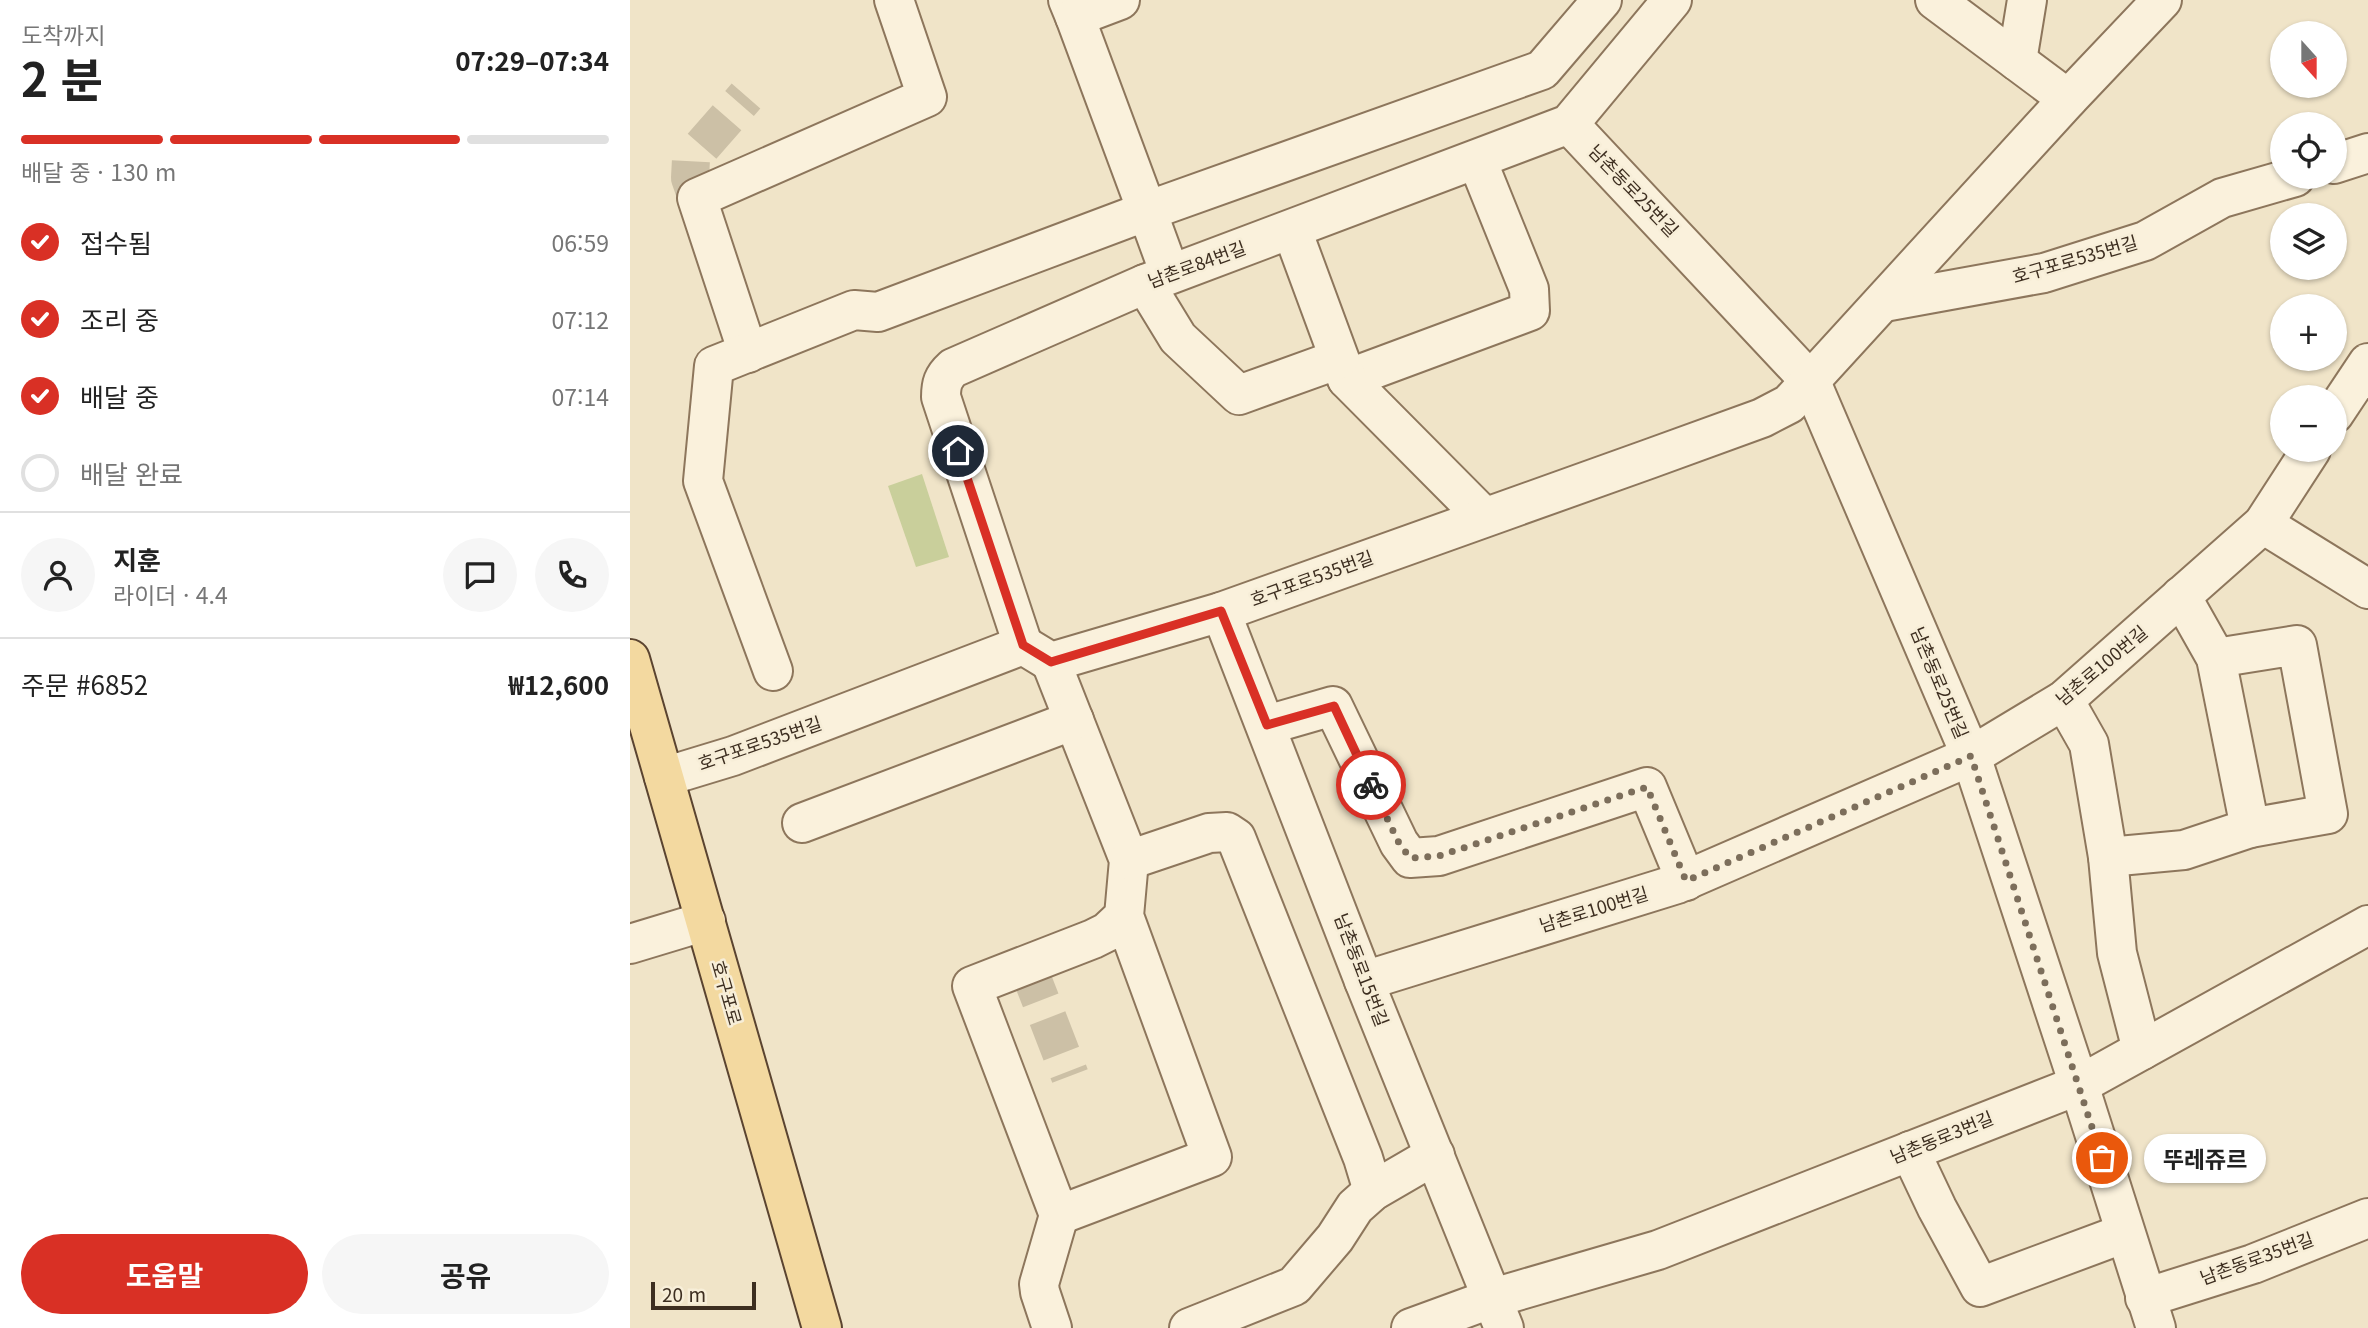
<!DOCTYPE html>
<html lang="ko">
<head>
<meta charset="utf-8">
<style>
  :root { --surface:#fff; --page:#f6f6f6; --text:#222; --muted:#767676; --line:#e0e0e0; --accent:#d93025 }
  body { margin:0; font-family:Georgia,"Noto Sans KR",serif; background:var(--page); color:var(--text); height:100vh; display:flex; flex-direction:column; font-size:26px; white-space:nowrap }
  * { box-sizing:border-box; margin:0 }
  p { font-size:23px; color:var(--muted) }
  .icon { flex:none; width:38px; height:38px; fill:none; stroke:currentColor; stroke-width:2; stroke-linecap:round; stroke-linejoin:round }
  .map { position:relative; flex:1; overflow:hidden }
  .sheet { display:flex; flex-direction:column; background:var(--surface); width:630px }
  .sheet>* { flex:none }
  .needle { width:46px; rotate:159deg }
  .controls { position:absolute; left:1640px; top:21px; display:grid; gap:14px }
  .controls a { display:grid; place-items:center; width:77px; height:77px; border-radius:50%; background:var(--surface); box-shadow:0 2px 5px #0004; font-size:35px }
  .scale { position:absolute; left:21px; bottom:18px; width:105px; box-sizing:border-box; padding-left:7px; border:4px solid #3d2e20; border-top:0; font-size:19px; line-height:24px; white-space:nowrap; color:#3d2e20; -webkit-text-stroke:5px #f7eed8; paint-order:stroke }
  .pin { position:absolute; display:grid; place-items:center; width:60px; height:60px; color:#fff; margin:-30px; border:4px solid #fff; border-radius:50%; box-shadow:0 2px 7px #0007 }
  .courier { position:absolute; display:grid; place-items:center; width:70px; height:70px; margin:-35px; border:5px solid #d93025; border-radius:50%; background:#fff; color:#222; box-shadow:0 2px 9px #0007 }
  .bubble { position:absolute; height:49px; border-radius:24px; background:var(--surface); box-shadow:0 2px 5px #0004; font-size:23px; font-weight:700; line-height:49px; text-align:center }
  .overview em { font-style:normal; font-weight:700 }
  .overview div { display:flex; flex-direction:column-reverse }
  .overview { display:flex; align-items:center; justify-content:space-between; height:119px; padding:0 21px }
  h1 { font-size:46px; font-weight:700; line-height:52px }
  .bar { display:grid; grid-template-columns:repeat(4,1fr); gap:10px 7px; align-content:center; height:84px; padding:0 21px }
  .bar i { height:9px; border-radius:5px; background:var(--line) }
  .bar .active { background:var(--accent) }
  .bar p { grid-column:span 4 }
  .line { display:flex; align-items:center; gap:18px; padding:0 21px; border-top:2px solid var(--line) }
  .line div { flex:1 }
  .round { display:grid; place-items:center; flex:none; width:74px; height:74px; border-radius:37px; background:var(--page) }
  ol { padding:0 21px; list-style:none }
  li { display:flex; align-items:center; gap:21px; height:77px }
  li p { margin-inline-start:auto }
  li .icon { padding:7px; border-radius:50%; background:var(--accent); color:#fff; stroke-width:4 }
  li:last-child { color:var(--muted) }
  li i { width:38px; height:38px; border:4px solid var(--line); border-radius:50% }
  .primary-button { display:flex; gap:14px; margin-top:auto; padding:14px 21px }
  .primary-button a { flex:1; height:80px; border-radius:42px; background:var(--accent); color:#fff; font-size:28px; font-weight:700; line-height:80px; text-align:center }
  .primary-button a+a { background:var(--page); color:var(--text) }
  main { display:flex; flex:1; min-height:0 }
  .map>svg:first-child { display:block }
  .green { fill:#c9cf9b }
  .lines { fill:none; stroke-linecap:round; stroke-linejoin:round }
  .minor-tunnel { stroke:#ccc0a6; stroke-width:38; stroke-dasharray:38 19; stroke-linecap:butt }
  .minor-casing { stroke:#8d765c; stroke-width:42 }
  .major-casing { stroke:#5b4430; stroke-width:42 }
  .minor { stroke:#faf1dc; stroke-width:38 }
  .major { stroke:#f3d9a0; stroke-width:38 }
  .done { stroke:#7c6e5b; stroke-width:7; stroke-dasharray:0 12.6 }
  .route { stroke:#d93025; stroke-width:9 }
  .labels { text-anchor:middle; stroke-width:5; stroke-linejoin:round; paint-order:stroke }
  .street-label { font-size:18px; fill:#3d2e20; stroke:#f7eed8 }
</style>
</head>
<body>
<main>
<section class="sheet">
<div class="overview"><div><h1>2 분</h1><p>도착까지</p></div><em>07:29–07:34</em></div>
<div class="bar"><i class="active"></i><i class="active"></i><i class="active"></i><i></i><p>배달 중 · 130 m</p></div>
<ol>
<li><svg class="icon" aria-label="check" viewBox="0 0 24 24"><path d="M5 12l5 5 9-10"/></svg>접수됨<p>06:59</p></li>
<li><svg class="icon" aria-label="check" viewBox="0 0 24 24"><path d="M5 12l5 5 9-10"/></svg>조리 중<p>07:12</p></li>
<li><svg class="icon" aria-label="check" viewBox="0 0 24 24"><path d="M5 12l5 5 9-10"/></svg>배달 중<p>07:14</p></li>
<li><i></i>배달 완료</li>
</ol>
<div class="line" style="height:126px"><a class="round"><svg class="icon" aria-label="person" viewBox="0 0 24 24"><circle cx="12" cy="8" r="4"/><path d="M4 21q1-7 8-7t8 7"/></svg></a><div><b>지훈</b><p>라이더 · 4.4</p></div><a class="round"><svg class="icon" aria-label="chat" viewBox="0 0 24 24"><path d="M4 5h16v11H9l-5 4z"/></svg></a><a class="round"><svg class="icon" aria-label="phone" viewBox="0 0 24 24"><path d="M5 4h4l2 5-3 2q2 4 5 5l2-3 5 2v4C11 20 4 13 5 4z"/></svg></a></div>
<div class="line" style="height:91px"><div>주문 #6852</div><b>₩12,600</b></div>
<div class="primary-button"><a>도움말</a><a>공유</a></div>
</section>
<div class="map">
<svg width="1738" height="1328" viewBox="0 0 1738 1328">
  <rect width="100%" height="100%" fill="#f0e4c8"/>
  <polygon class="green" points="292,474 319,557 286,567 258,486"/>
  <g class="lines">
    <g class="minor-tunnel">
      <polyline points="67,198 60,178 61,159 116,96"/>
      <polyline points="397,965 440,1076"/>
    </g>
    <g class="minor-casing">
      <g id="minor">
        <polyline points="438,0 445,17 490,0"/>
        <polyline points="1305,0 1438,99"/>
        <polyline points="445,17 517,211 912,70 972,0"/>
        <polyline points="1387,61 1397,0"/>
        <polyline points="939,124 1181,382 1341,756 1449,1085 1526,1328"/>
        <polyline points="847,160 899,289 900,311 717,379 854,517"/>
        <polyline points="1704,164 1738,153"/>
        <polyline points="662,230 717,379"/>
        <polyline points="515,284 548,338 609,395 709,359"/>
        <polyline points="1254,302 1414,273 1515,241 1592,198 1665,177"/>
        <polyline points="118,353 67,198 297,97 264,0"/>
        <polyline points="1704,414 1738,363"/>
        <polyline points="1633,524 1738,589"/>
        <polyline points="591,612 734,981 874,1328"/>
        <polyline points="393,645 421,662 591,612 1019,459 1132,418 1159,404 1438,99 1532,0"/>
        <path d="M393 645 311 397C311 384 313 377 323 368L515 284 939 124 1042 0"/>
        <polyline points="1586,658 1667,645 1698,814 1620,828"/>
        <polyline points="421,662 499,860 494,916 477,932 463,939 342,986 429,1215 582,1157 494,916"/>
        <polyline points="143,671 73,481 84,366 224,310 248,312 517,211 540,274"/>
        <polyline points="1434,700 1459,744 1478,857 1487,953 1512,1050"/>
        <polyline points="637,725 703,706 769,843 780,858 809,856 1017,787 1056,881"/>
        <polyline points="34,777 103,756 393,645"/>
        <polyline points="172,823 444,720"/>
        <polyline points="1478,857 1554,850 1620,828 1586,658 1551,596"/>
        <polyline points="499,860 579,833 597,832 606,838 733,1158 743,1191"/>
        <polyline points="0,944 76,921"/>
        <polyline points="734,981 1047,884 1341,756 1434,700 1633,524 1681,450"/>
        <polyline points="1280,1151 1307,1208 1350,1287 1495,1233"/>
        <polyline points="1515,1298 1623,1264 1738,1218"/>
        <polyline points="422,1328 410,1292 409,1284 429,1215"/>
        <polyline points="559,1328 664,1286 705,1238 725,1207 743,1191 805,1155"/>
        <polyline points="781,1328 863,1298 1028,1250 1449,1085 1738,925"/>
      </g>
    </g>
    <g class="major-casing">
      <polyline id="major" points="0,659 192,1328"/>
    </g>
    <use href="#minor" class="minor"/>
    <use href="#major" class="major"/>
  </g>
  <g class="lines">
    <polyline class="done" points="741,785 769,843 780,858 809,856 1017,787 1056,881 1341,756 1472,1158"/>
    <polyline class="route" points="328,451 393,645 421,662 591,611 637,725 704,706 741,785"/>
  </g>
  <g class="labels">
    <g class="street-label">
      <text transform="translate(1003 191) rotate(46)" y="6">남촌동로25번길</text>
      <text transform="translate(1445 260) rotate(-16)" y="6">호구포로535번길</text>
      <text transform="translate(567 265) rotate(-20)" y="6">남촌로84번길</text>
      <text transform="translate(682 579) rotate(-20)" y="6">호구포로535번길</text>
      <text transform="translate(1472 666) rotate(-40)" y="6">남촌로100번길</text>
      <text transform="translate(1309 683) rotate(67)" y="6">남촌동로25번길</text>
      <text transform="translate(130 744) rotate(-19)" y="6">호구포로535번길</text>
      <text transform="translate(964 910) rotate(-17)" y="6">남촌로100번길</text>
      <text transform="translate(731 970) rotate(69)" y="6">남촌동로15번길</text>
      <text transform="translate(96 993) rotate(74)" y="6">호구포로</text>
      <text transform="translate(1312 1138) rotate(-22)" y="6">남촌동로3번길</text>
      <text transform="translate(1627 1259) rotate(-20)" y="6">남촌동로35번길</text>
    </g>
  </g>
</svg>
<div class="controls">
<a><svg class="needle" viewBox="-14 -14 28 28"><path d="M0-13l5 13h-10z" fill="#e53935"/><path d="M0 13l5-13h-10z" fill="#767676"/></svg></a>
<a><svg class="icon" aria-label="locate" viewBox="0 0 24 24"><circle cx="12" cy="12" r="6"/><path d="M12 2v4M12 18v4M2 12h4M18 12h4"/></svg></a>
<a><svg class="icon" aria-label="layers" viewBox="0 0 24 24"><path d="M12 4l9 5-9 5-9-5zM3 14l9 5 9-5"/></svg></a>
<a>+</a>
<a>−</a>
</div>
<div class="scale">20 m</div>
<div class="pin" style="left:1472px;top:1158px;background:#ea580c"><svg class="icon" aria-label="bag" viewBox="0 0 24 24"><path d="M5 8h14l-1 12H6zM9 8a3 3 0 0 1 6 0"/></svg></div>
<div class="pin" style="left:328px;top:451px;background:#1f2937"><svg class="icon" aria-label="home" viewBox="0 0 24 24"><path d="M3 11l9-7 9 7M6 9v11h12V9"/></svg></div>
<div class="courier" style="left:741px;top:785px"><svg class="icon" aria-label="bike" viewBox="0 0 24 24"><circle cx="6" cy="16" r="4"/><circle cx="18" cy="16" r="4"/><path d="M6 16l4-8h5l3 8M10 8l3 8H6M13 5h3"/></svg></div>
<div class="bubble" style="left:1514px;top:1134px;width:122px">뚜레쥬르</div>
</div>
</main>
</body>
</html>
